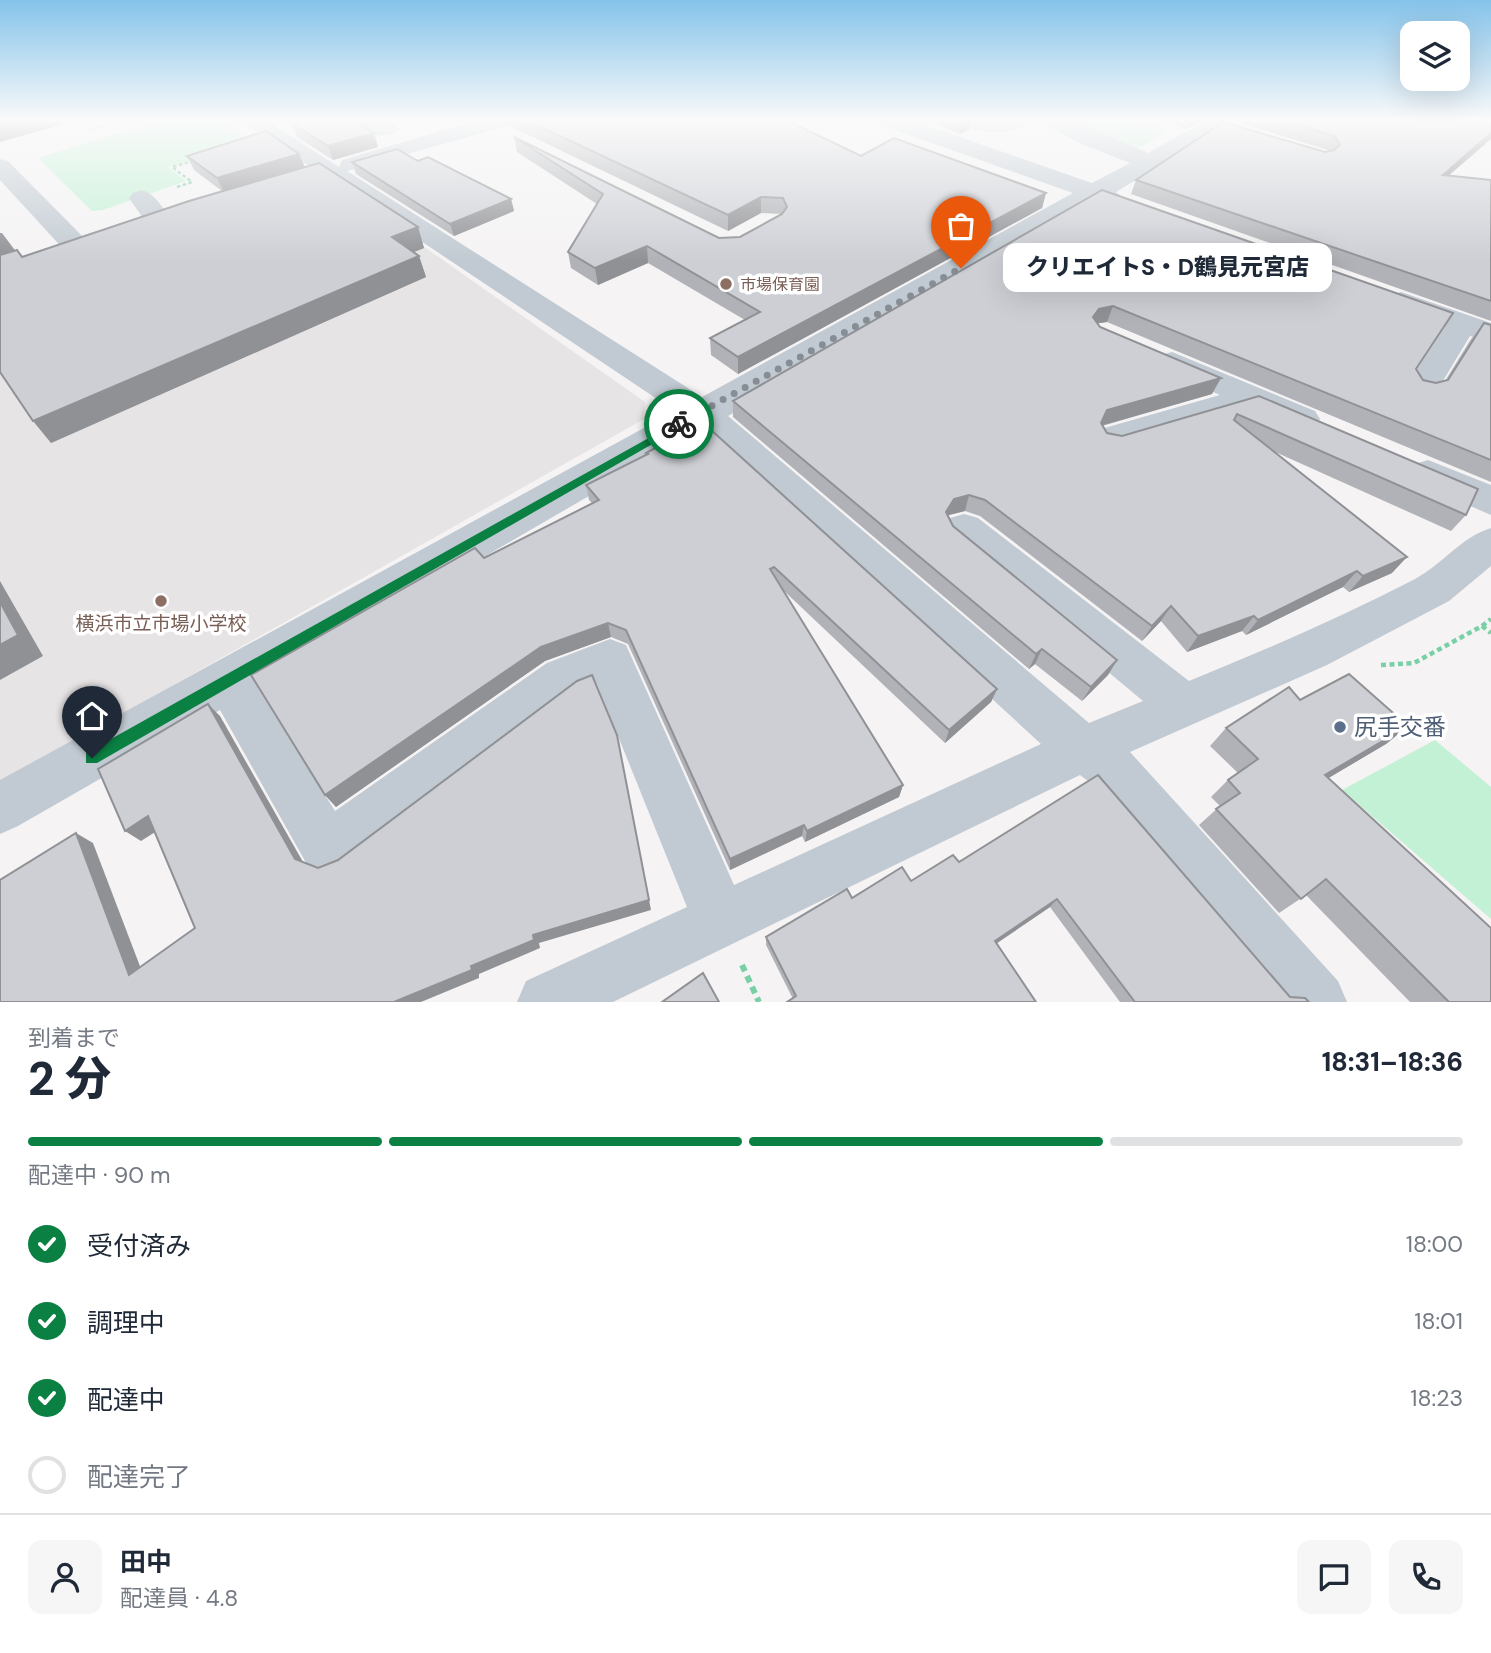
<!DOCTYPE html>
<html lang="ja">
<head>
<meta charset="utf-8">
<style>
  :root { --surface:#fff; --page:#f6f6f7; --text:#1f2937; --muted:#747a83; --line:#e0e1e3; --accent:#0b8043 }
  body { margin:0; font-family:"DM Sans","Noto Sans JP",sans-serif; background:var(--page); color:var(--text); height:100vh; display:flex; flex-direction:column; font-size:26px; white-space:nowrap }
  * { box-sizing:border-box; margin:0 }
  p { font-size:23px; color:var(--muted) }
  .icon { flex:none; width:38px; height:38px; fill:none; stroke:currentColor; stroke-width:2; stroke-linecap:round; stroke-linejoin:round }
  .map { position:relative; height:1002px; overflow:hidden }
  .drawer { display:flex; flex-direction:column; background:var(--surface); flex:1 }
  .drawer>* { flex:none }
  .buttons { position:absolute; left:1400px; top:21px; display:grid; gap:14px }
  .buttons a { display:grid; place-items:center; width:70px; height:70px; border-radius:14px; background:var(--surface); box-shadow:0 7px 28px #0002; font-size:35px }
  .pin { position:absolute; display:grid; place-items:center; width:60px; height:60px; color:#fff; margin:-72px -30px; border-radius:50% 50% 50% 0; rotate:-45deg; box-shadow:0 0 7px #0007 }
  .pin .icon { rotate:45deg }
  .courier { position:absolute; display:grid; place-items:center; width:70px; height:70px; margin:-35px; border:5px solid #0b8043; border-radius:50%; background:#fff; color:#222; box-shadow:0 2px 9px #0007 }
  .bubble { position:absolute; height:49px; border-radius:14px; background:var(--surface); box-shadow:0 7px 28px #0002; font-size:23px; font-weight:800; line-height:49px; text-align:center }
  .headline em { font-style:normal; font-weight:800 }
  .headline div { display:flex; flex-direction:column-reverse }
  .headline { display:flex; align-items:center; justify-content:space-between; height:119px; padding:0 28px }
  h1 { font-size:46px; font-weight:800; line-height:52px }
  .bar { display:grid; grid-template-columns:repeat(4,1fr); gap:10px 7px; align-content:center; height:84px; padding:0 28px }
  .bar i { height:9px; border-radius:5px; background:var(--line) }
  .bar .on { background:var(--accent) }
  .bar p { grid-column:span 4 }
  .line { display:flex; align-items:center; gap:18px; padding:0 28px; border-top:2px solid var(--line) }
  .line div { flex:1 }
  .round { display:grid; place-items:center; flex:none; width:74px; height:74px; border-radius:14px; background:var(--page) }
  ol { padding:0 28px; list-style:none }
  li { display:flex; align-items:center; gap:21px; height:77px }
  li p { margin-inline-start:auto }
  li .icon { padding:7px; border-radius:50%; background:var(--accent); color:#fff; stroke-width:4 }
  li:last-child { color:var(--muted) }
  li i { width:38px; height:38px; border:4px solid var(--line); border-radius:50% }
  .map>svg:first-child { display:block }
  .education { fill:#e6e4e5 }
  .green { fill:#c3f1d5 }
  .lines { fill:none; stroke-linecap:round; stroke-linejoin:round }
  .path-far2 { stroke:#7ad0a6; stroke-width:2.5; stroke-dasharray:3.5 2.5; stroke-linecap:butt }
  .path-far1 { stroke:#7ad0a6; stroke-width:4.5; stroke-dasharray:5 3.5; stroke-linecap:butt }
  .path { stroke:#7ad0a6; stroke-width:6; stroke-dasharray:7 5; stroke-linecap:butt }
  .minor { fill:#c1cad2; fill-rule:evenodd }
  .wall { fill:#b0b2b7 }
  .shaded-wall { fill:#909195 }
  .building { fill:#cdcfd5; stroke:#909195; stroke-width:2 }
  .route { fill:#0b8043 }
  .done { stroke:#868d94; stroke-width:7; stroke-dasharray:0 12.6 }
  .education-dot { fill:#8d6e63; stroke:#fff; stroke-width:2.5 }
  .service-dot { fill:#5c6f8a; stroke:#fff; stroke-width:2.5 }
  .labels { text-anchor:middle; stroke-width:7; stroke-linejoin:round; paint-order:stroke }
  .far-education-label { font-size:16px; fill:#785e54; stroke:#fff; text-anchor:start }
  .education-label { font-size:19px; fill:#785e54; stroke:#fff }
  .near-service-label { font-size:23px; fill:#4e5e75; stroke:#fff; text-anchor:start }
</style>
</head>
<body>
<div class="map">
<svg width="1491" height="1002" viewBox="0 0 1491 1002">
  <rect width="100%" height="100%" fill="#f5f3f3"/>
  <polygon class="education" points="329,180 645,402 644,419 0,783 0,278"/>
  <g class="green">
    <polygon points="162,120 224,120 251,142 168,167 186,181 103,210 92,211 38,158"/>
    <polygon points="1068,120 1143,120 1170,131 1132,151"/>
    <polygon points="1435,740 1491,787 1491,919 1342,790"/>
  </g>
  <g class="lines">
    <g class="path-far2">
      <polyline points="89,130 126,120"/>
      <polyline points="177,187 192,182 172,167 193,161"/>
    </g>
    <g class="path-far1">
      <polyline points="1482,626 1491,619"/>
      <polyline points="1381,665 1414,663 1482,626 1491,633"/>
    </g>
    <polyline class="path" points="742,965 759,1002"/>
    <g class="minor">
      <path d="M240 120H266L339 167 342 160 478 120H513L510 125 347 171 702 397 1073 193 881 125 878 120H911L1092 183 1130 163 1084 145 1047 126 1045 120H1070L1148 153 1207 120H1235L1116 192 1123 198 1119 203 1110 206 1098 202 728 416 1089 723 1143 701 950 540 944 529 950 518 964 514 978 518 1189 681C1265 650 1342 617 1415 579 1443 564 1461 537 1491 528V566L1449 601 1327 665 1130 752 1338 981 1347 1002H1278L1099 789 1080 775 613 1002H517L526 981 687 907 597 684 579 691 347 868 328 876 309 868 220 710 18 826 0 834V780L675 411ZM701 431 1041 744 734 885 626 645 610 639 547 663 335 811 258 688Z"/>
      <path d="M346 120 388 121 399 128C388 143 356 133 346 120Z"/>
      <path d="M955 120H1029C1013 141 980 130 958 125Z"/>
      <polygon points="0,159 8,161 87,241 91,247 87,253 67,253 0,180"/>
      <path d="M142 190C156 194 164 210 172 222L168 228H150L129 198 133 193Z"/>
      <polygon points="1401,292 1491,323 1491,342 1470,336 1435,394 1423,397 1411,394 1406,386 1445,327 1391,307 1386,301 1391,295"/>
      <polygon points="1172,352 1315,411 1320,419 1315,427 1303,431 1291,427 1250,409 1114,450 1101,447 1096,438 1101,429 1220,395 1161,369 1156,362 1161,355"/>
      <polygon points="1428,460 1491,485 1491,515 1415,482 1409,473 1415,464"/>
    </g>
  </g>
  <g class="wall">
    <polygon points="509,120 786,120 861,156 1046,193 1042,208 738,374 711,355 710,338 745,320 648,263 598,285 571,268 568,252 597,204 517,152 514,137 719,238 740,237 782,214 761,213 728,231 510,126"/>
    <polygon points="926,120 971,120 969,130 960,134"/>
    <polygon points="1162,120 1202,120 1186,129"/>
    <polygon points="1236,120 1491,120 1491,139 1449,175 1491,180 1491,321 1131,194 1136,180 1329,152 1328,150 1237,122"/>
    <polygon points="291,123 374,133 378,147 333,160 297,137"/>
    <polygon points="299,154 305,167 418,227 424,248 414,252 419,256 426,277 51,443 15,251 22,257 222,191 194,170 187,156"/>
    <polygon points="418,161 511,199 514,211 454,236 356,174 352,162"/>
    <polygon points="1102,190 1416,369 1423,380 1436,383 1445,381 1471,339 1484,323 1491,325 1491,482 1107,322 1098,323 1100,327 1212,394 1102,426 1107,433 1122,436 1259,396 1466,515 1451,531 1273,451 1392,573 1349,592 1343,587 1246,635 1242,631 1187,652 1161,621 1142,641 980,516 965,511 949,515 948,517 953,526 1117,660 1108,675 1082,701 1035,664 1029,669 733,417 733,401"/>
    <polygon points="668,438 997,689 991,702 945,743 783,590 903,785 899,797 805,842 802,836 730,870 628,644 611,637 545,661 336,807 325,795 484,558 592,503 589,500 586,485 646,455 646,453 668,441"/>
    <polygon points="1300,700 1408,726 1386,744 1328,778 1491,1002 1410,1002 1306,895 1279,913 1199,825 1220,806 1211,797 1228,780 1238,773 1210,746 1226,728"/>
    <polygon points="1098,775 1290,997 1309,1002 1120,1002 1050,907 996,944 793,999 766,945 766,937 852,898 911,881 959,862"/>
  </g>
  <g class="shaded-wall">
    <polygon points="0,120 79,120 0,142"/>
    <polygon points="962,120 971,120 969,130 960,134"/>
    <polygon points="1189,120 1202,120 1186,129"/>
    <polygon points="374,133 378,147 333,160 328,146"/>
    <polygon points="1491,133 1491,139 1433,189 1443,175"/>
    <polygon points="299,154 305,168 224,192 217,178"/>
    <polygon points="1046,193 1042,208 738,374 738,357"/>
    <polygon points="761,197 761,213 728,231 728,215"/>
    <polygon points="511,199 514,211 454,236 450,224"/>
    <polygon points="418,227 424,248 399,258 392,237"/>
    <polygon points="0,233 2,233 17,253 0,259"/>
    <polygon points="647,246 648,263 598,285 595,268"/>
    <polygon points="419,256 426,277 51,443 33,421"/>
    <polygon points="1113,306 1107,322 1093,324 1093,317 1099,309"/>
    <polygon points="1221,378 1212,394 1100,426 1101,423 1107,410"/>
    <polygon points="969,495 965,511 949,515 942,528 946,512 954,499"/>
    <polygon points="1407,557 1392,573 1349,592 1363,576"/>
    <polygon points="1357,571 1343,587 1246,635 1258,620"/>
    <polygon points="0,581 43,656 0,680"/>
    <polygon points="1171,606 1161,621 1142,641 1152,626"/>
    <polygon points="1254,616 1242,631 1187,652 1198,636"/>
    <polygon points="608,623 611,637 545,661 336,807 325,795 541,647"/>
    <polygon points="1042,649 1035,664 1029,669 1036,654"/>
    <polygon points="1117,660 1108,675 1082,701 1091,687"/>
    <polygon points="997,689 991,702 945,743 949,730"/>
    <polygon points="208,704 220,716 307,869 295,859"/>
    <polygon points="1408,726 1386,744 1305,792 1325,775"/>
    <polygon points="617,735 651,910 539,943 540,948 479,974 479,978 421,1002 394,1002 471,966 533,935"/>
    <polygon points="903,785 899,797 805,842 807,831"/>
    <polygon points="148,816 163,827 141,841 125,831"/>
    <polygon points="804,825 802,836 730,870 730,859"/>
    <polygon points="76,833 93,843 146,982 129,975"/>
    <polygon points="1057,899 1050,907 988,949 995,941"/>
  </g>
  <g class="building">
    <polygon points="301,120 352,120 374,133 328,146 291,123"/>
    <polygon points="526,120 786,120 861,156 894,138 1046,193 738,357 710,338 760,312 647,246 595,268 568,252 603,194 514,137 719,238 740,237 782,214 787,207 783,198 761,197 728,215"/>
    <polygon points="1283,120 1491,120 1491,133 1443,175 1491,180 1491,301 1136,180 1223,122 1325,152 1334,150 1340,145 1335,136"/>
    <polygon points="266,131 299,154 217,178 187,156"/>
    <polygon points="397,149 418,161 428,157 511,199 450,224 352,162"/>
    <polygon points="319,163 418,227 392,237 419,256 33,421 0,372 0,255 17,250 22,257 189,201"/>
    <polygon points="1102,190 1453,313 1416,369 1423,380 1436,383 1448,380 1484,323 1491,325 1491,460 1113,306 1099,309 1093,317 1100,327 1221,378 1107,410 1101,423 1107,433 1122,436 1259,396 1478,489 1466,515 1237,414 1234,420 1407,557 1363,576 1357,571 1258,620 1254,616 1198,636 1171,606 1152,626 985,500 969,495 954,499 946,512 953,526 1117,660 1091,687 1042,649 1036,654 733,401"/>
    <polygon points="700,420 997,689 949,730 774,567 770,569 903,785 807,831 804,825 730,859 626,630 608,623 541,647 325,795 251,675 475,548 484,558 599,500 586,485 648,454 646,453 670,440 668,438"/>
    <polygon points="0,602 18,635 0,645"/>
    <polygon points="1349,674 1408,726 1325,775 1491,928 1491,1002 1449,1002 1326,879 1301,899 1216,809 1240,793 1228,780 1258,759 1226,728 1289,687 1300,700"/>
    <polygon points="592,675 617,735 649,900 533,935 534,940 471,966 472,970 394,1002 0,1002 0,880 76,833 129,975 195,928 148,816 125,831 98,769 208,704 295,859 318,868 338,860 577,681"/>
    <polygon points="1098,775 1290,997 1305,998 1309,1002 1135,1002 1057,899 995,941 1036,1002 787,1002 796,996 766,937 847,889 852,898 902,867 911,881 953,855 959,862"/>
    <polygon points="703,973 719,1002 662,1002"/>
  </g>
  <linearGradient id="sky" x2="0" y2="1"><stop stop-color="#85c3ea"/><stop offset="0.46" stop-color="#fafafa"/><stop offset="1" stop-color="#fafafa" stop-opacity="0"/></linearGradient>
  <rect width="1491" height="261" fill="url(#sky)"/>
  <polygon class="route" points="679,421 682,422 682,427 97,763 86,763 86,753"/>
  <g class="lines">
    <polyline class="done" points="679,424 961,268"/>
  </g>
  <g class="education-dot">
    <circle cx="726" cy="284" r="7"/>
    <circle cx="161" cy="601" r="7"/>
  </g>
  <circle class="service-dot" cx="1340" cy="727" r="7"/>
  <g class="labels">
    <g class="far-education-label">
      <text x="740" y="290">市場保育園</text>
    </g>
    <g class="education-label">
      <text x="161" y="630">横浜市立市場小学校</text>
    </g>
    <g class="near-service-label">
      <text x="1354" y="735">尻手交番</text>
    </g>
  </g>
</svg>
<div class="buttons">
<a><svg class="icon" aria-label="layers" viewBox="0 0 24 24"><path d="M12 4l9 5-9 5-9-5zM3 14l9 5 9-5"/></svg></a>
</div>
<div class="pin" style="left:961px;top:268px;background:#ea580c"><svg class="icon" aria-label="bag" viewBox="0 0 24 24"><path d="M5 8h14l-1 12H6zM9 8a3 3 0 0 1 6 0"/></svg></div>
<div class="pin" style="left:92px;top:758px;background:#1f2937"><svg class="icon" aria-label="home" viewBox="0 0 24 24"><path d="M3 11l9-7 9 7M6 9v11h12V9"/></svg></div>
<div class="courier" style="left:679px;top:424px"><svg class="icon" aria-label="bike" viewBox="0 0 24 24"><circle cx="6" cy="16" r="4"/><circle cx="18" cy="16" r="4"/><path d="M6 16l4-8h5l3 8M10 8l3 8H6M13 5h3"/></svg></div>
<div class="bubble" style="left:1003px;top:243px;width:329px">クリエイトS・D鶴見元宮店</div>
</div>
<section class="drawer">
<div class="headline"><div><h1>2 分</h1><p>到着まで</p></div><em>18:31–18:36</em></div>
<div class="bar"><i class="on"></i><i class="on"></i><i class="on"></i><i></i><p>配達中 · 90 m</p></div>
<ol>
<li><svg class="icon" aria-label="check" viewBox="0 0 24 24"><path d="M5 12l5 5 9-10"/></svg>受付済み<p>18:00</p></li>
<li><svg class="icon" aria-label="check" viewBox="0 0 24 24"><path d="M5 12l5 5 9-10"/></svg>調理中<p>18:01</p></li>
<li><svg class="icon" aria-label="check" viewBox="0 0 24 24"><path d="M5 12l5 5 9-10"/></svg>配達中<p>18:23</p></li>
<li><i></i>配達完了</li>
</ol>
<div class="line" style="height:126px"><a class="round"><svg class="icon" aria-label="person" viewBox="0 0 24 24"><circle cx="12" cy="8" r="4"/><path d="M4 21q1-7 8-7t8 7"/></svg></a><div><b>田中</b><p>配達員 · 4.8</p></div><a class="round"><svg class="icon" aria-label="chat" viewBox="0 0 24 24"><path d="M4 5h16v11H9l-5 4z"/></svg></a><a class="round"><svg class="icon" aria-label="phone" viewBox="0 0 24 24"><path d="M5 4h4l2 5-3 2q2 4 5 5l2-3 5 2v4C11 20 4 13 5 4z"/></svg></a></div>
</section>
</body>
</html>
